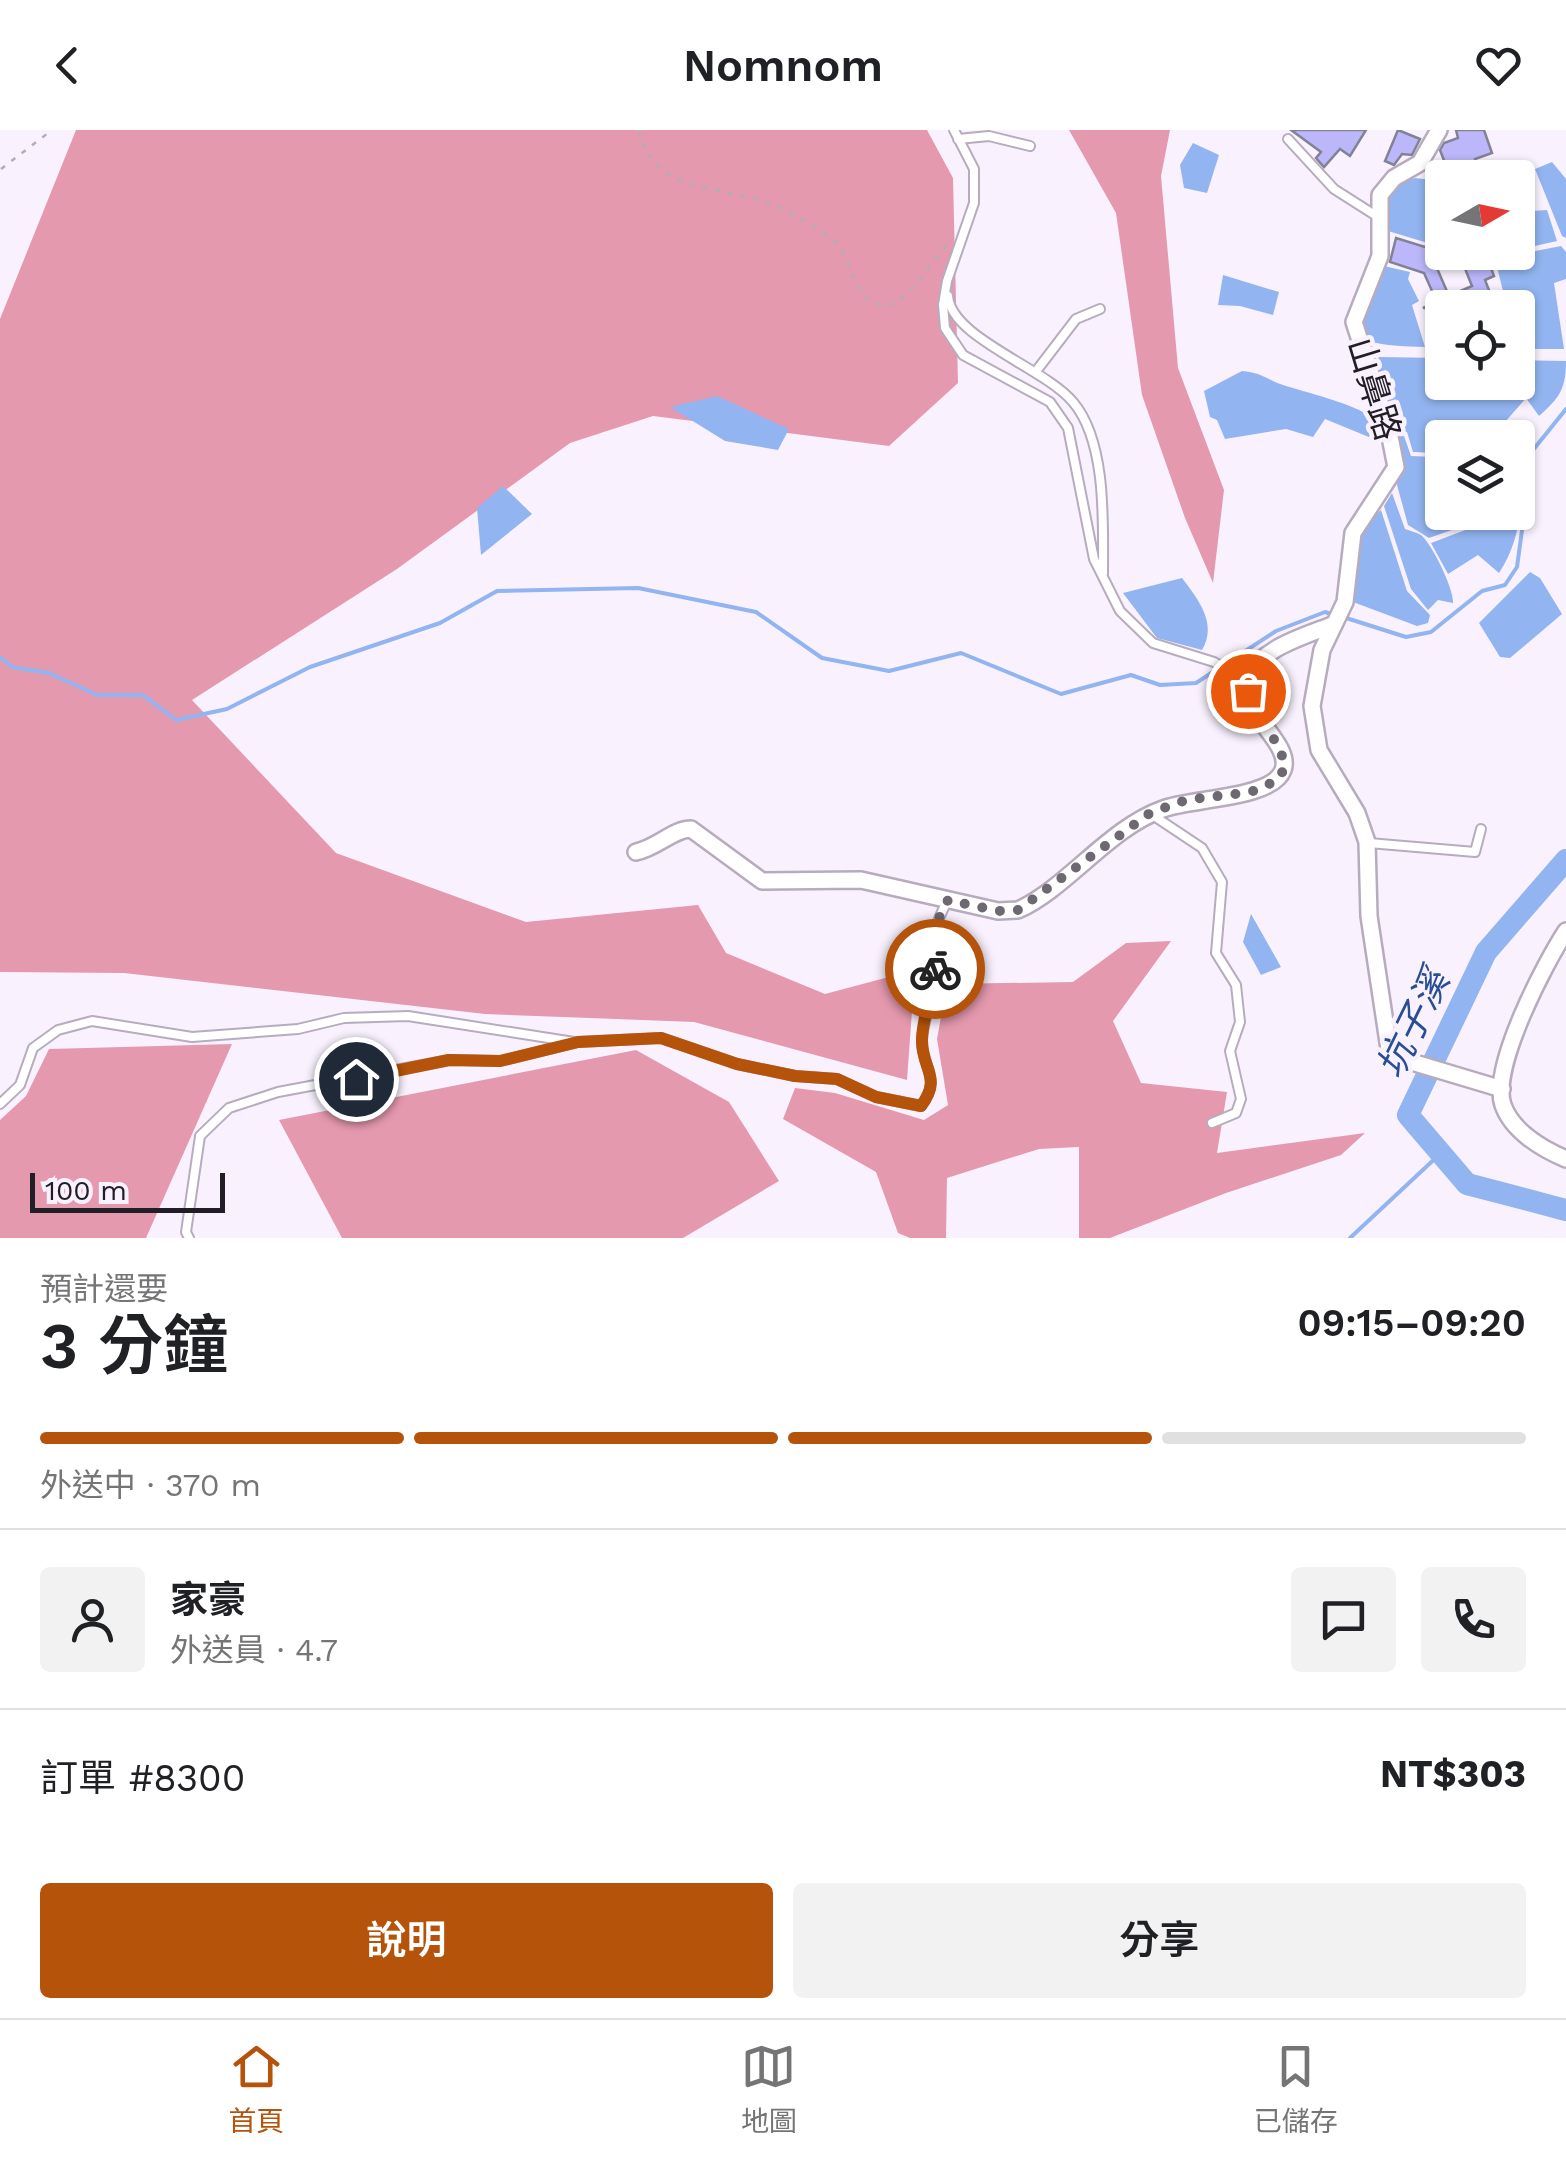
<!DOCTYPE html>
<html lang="zh-TW">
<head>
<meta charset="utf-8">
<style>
  :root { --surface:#fff; --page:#f2f2f2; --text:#202124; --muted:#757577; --line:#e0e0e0; --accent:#b45309 }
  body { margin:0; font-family:"Work Sans","Noto Sans TC",sans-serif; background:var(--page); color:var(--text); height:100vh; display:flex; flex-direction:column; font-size:38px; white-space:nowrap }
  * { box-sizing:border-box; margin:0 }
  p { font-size:32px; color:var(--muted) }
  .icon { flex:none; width:55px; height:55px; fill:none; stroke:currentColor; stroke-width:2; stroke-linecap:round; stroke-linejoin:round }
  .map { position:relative; height:1108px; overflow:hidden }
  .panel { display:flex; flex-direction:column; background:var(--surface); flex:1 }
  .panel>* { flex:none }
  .needle { width:65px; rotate:81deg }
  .fabs { position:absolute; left:1425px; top:30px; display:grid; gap:20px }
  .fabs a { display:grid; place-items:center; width:110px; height:110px; border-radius:10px; background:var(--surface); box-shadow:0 2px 8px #0004; font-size:50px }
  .scale { position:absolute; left:30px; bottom:25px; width:195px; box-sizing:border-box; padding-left:10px; border:5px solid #221e25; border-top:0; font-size:28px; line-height:35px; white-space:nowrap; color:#221e25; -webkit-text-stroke:8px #f9f2fe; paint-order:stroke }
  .pin { position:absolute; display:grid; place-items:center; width:85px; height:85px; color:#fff; margin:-42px; border:5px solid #fff; border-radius:50%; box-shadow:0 2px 10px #0007 }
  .courier { position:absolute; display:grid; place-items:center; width:100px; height:100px; margin:-50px; border:8px solid #b45309; border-radius:50%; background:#fff; color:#222; box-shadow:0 2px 12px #0007 }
  .head em { font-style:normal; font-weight:600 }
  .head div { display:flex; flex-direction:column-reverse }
  .head { display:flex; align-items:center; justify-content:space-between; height:170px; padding:0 40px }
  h1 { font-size:65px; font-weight:600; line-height:75px }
  .bar { display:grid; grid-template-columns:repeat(4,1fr); gap:15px 10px; align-content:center; height:120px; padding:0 40px }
  .bar i { height:12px; border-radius:8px; background:var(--line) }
  .bar .active { background:var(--accent) }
  .bar p { grid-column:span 4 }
  .line { display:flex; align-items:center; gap:25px; padding:0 40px; border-top:2px solid var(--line) }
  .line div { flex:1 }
  .round { display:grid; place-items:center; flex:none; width:105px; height:105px; border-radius:10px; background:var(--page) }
  .button { display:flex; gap:20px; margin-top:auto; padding:20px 40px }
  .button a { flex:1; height:115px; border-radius:10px; background:var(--accent); color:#fff; font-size:40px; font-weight:600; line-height:115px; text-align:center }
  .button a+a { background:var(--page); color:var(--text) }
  header { display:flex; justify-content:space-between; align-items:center; height:130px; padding:0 40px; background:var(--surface); font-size:45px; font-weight:600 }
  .dock { display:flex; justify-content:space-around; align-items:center; height:140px; border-top:2px solid var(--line); background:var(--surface); font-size:28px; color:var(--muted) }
  .dock a { display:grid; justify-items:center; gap:5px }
  .dock .active { color:var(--accent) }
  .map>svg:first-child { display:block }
  .forest { fill:#e599ae }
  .water { fill:#92b4f0 }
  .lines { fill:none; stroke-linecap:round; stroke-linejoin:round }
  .stream { stroke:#92b4f0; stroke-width:4 }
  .river { stroke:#92b4f0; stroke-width:22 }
  .building { fill:#bbb7fa; stroke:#828295; stroke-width:2.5 }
  .lane-casing { stroke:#b7acbe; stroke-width:12 }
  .street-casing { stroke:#b7acbe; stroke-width:20 }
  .path { stroke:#b3adb7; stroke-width:2.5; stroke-dasharray:5 8; stroke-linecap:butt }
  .lane { stroke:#fff; stroke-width:8 }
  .street { stroke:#fff; stroke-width:15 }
  .done { stroke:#6d6871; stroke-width:10; stroke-dasharray:0 18 }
  .route { stroke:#b45309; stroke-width:12 }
  .labels { text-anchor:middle; stroke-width:9; stroke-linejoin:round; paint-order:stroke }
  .street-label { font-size:35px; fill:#221e25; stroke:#f9f2fe }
  .water-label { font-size:38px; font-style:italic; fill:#294e95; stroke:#f9f2fe }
</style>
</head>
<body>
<header><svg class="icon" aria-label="back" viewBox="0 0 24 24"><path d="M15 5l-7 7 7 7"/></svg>Nomnom<svg class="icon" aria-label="heart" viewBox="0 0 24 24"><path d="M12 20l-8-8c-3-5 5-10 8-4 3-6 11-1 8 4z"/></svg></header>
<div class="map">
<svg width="1566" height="1108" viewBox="0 0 1566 1108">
  <rect width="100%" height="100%" fill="#f9f2fe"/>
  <g class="forest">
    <polygon points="76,0 927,0 953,48 958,253 889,316 653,286 570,313 397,439 192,570 336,723 526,792 698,775 726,823 825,864 915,840 907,950 694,892 485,884 124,843 0,842 0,189"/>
    <polygon points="1069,0 1170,0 1161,46 1178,238 1224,360 1213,453 1185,388 1142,265 1116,83"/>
    <polygon points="1171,811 1113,891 1141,953 1227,962 1217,1023 1365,1003 1341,1025 1226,1063 1110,1108 1079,1108 1079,1017 1039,1019 947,1048 946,1108 910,1108 898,1103 876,1042 783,989 795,958 835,963 924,990 948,975 937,909 947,854 1073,852 1126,813"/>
    <polygon points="232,914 146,1108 0,1108 0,990 26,966 49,919"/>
    <polygon points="636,920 729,972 779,1051 683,1108 342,1108 279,990"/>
  </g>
  <g class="water">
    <polygon points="1193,13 1219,25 1207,63 1184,58 1180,35"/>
    <polygon points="1552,32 1566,49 1566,108 1562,106 1535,39"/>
    <path d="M1415 48 1442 51V74L1431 114 1388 101C1381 73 1387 56 1415 48Z"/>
    <polygon points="1547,80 1557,111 1518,120 1518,82"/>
    <polygon points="1561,116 1566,122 1566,149 1554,153 1564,219 1522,219 1518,206 1518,178 1507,177 1495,129"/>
    <path d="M1384 136 1410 142 1408 149 1419 171 1412 175 1425 217C1340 215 1350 206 1384 136Z"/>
    <polygon points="1223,145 1279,162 1273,185 1240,176 1218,175"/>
    <path d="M1379 227 1442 228V252H1518V230L1566 231C1566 258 1560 268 1539 286L1526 268 1492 307 1442 308 1440 334 1437 323 1413 322 1407 302 1395 299 1375 236Z"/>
    <path d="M1242 241C1261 242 1269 251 1286 256 1319 266 1344 271 1375 288L1381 312 1325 289 1313 307 1286 299 1225 309 1217 290 1210 287 1204 261Z"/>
    <polygon points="717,266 789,299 778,320 725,311 670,277"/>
    <polygon points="1396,304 1404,306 1411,326 1435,327 1442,349 1442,382 1457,383 1463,396 1429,408 1408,395 1397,355 1400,328"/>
    <polygon points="503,356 532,384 481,425 477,378"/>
    <path d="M1518 360 1521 363C1520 393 1516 417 1499 443L1478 425 1448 444 1431 413 1468 399 1464 386 1518 382Z"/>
    <path d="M1392 363 1405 399C1410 401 1416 402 1421 405 1432 414 1454 459 1453 473L1438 470 1428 480 1411 459 1384 376Z"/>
    <path d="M1381 380 1407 461 1430 485 1428 493 1417 496 1353 472C1353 430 1347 409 1381 380Z"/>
    <polygon points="1530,442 1540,448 1562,484 1510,528 1500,527 1479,493"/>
    <path d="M1182 448C1198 469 1218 494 1202 520L1157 508 1123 463Z"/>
    <polygon points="1251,784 1281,837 1261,845 1243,812"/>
  </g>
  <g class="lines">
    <g class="stream">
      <polyline points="1343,487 1406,507 1431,502 1482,461 1505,455 1517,437 1533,320 1566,279"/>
      <polyline points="0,527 12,537 49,543 97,565 143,565 176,590 227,579 310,537 440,493 497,461 638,458 756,482 822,528 889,541 961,523 1061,564 1131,545 1160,555 1196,553 1276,501 1325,482 1334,485"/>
      <polyline points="1350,1108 1441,1023"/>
    </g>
    <polyline class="river" points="1566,730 1486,822 1408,985 1467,1054 1566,1080"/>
  </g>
  <g class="building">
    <polygon points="1291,0 1366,0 1350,26 1340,19 1324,37 1316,28 1321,22"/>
    <polygon points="1398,0 1420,9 1412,25 1402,24 1394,35 1385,31"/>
    <polygon points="1456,0 1484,0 1492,23 1475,29 1477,36 1450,46 1440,20 1444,13 1458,8"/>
    <polygon points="1396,108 1435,120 1433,129 1449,166 1472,156 1462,131 1485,122 1494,146 1485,150 1496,178 1479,178 1476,169 1456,178 1423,178 1437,172 1424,143 1390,132"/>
  </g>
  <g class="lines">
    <g class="lane-casing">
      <g id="lane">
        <polyline points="954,0 974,39 974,73 947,151 943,175 945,198 963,225 1050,272 1068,298 1094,429 1120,481 1153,513 1214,532 1243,550"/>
        <polyline points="958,9 989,6 1030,16"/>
        <polyline points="1288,9 1334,59 1378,87"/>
        <path d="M948 166C951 208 1045 238 1073 272 1107 312 1103 394 1103 443"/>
        <polyline points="1037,240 1076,189 1100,179"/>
        <polyline points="1154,686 1202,718 1222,752 1216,823 1236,855 1240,892 1230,921 1241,969 1236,983 1212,993"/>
        <polyline points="1369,713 1475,722 1481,699"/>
        <polyline points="0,974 20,955 33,918 58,900 92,891 192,907 298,899 344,888 408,886 574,912"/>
        <path d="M189 1108 186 1102 200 1006 229 978 278 962 449 930 500 931 578 912 661 908 737 934 795 946 837 949 876 967 921 976C943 947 921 938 922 909 923 893 930 877 932 862 940 820 924 812 948 770"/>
      </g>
    </g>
    <g class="street-casing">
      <g id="street">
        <polyline points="1439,0 1420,33 1394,48 1380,65 1380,126 1354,192 1388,297 1396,337 1353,403 1345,472 1322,520 1312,576 1319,620 1357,683 1367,712 1369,786 1389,919 1395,927 1502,959"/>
        <path d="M636 722C657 718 673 699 691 699L762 751 861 750 998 781 1018 780C1067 758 1109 698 1163 679 1191 668 1273 669 1283 640 1290 622 1266 601 1258 586 1251 575 1248 562 1243 550 1265 517 1296 509 1332 495"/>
        <path d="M1566 801C1545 833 1490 938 1503 975 1512 1001 1542 1019 1566 1029"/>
      </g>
    </g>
    <g class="path">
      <path d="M639 0C654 70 729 52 782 79 799 88 819 98 834 111 854 128 850 170 883 175 905 178 931 131 947 115"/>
      <polyline points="1,39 52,0"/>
    </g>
    <use href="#lane" class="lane"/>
    <use href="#street" class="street"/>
  </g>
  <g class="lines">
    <path class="done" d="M935 839 932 802 948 770 998 781 1018 780 1150 683 1186 670 1251 662 1278 650 1285 637C1280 608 1255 589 1248 561"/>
    <path class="route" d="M356 949 449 930 500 931 578 912 661 908 737 934 795 946 837 949 876 967 921 976C943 947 921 939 922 909 923 886 932 862 935 839"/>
  </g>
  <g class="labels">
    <g class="street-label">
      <text transform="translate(1374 259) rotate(73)" y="12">山鼻路</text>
    </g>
    <g class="water-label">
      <text transform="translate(1413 894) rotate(-64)" y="13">坑子溪</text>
    </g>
  </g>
</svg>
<div class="fabs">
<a><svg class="needle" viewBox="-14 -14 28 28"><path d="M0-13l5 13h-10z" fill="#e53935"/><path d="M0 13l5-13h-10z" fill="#757577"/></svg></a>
<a><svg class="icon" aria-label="locate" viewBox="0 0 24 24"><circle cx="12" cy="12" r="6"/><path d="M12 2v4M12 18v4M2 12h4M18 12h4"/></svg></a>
<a><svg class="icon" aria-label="layers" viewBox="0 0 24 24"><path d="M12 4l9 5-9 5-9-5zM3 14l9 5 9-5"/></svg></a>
</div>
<div class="scale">100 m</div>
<div class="pin" style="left:1248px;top:561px;background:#ea580c"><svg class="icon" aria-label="bag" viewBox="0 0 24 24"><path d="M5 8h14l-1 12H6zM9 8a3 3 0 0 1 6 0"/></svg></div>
<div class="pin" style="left:356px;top:949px;background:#1f2937"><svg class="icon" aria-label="home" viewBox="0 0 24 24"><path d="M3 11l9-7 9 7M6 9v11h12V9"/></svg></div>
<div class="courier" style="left:935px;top:839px"><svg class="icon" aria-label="bike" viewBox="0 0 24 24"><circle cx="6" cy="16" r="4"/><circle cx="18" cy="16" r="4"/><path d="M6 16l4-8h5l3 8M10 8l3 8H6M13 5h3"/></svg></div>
</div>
<section class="panel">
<div class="head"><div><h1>3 分鐘</h1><p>預計還要</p></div><em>09:15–09:20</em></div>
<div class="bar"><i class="active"></i><i class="active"></i><i class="active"></i><i></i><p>外送中 · 370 m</p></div>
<div class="line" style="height:180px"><a class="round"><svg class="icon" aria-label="person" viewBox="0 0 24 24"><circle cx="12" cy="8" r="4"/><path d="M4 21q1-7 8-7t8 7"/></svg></a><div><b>家豪</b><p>外送員 · 4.7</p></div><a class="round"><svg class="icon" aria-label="chat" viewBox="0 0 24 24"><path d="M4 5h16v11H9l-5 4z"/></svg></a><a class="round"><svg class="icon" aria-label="phone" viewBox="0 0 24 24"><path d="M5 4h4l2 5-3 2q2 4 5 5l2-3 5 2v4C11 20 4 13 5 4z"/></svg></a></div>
<div class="line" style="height:130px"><div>訂單 #8300</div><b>NT$303</b></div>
<div class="button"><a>說明</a><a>分享</a></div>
</section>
<nav class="dock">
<a class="active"><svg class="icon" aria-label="home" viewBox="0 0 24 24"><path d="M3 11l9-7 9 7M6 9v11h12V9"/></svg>首頁</a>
<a><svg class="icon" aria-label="map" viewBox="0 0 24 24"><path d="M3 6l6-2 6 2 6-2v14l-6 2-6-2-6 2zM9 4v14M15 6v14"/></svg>地圖</a>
<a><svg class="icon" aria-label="saved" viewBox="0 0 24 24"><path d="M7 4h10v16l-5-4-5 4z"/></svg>已儲存</a>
</nav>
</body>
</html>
